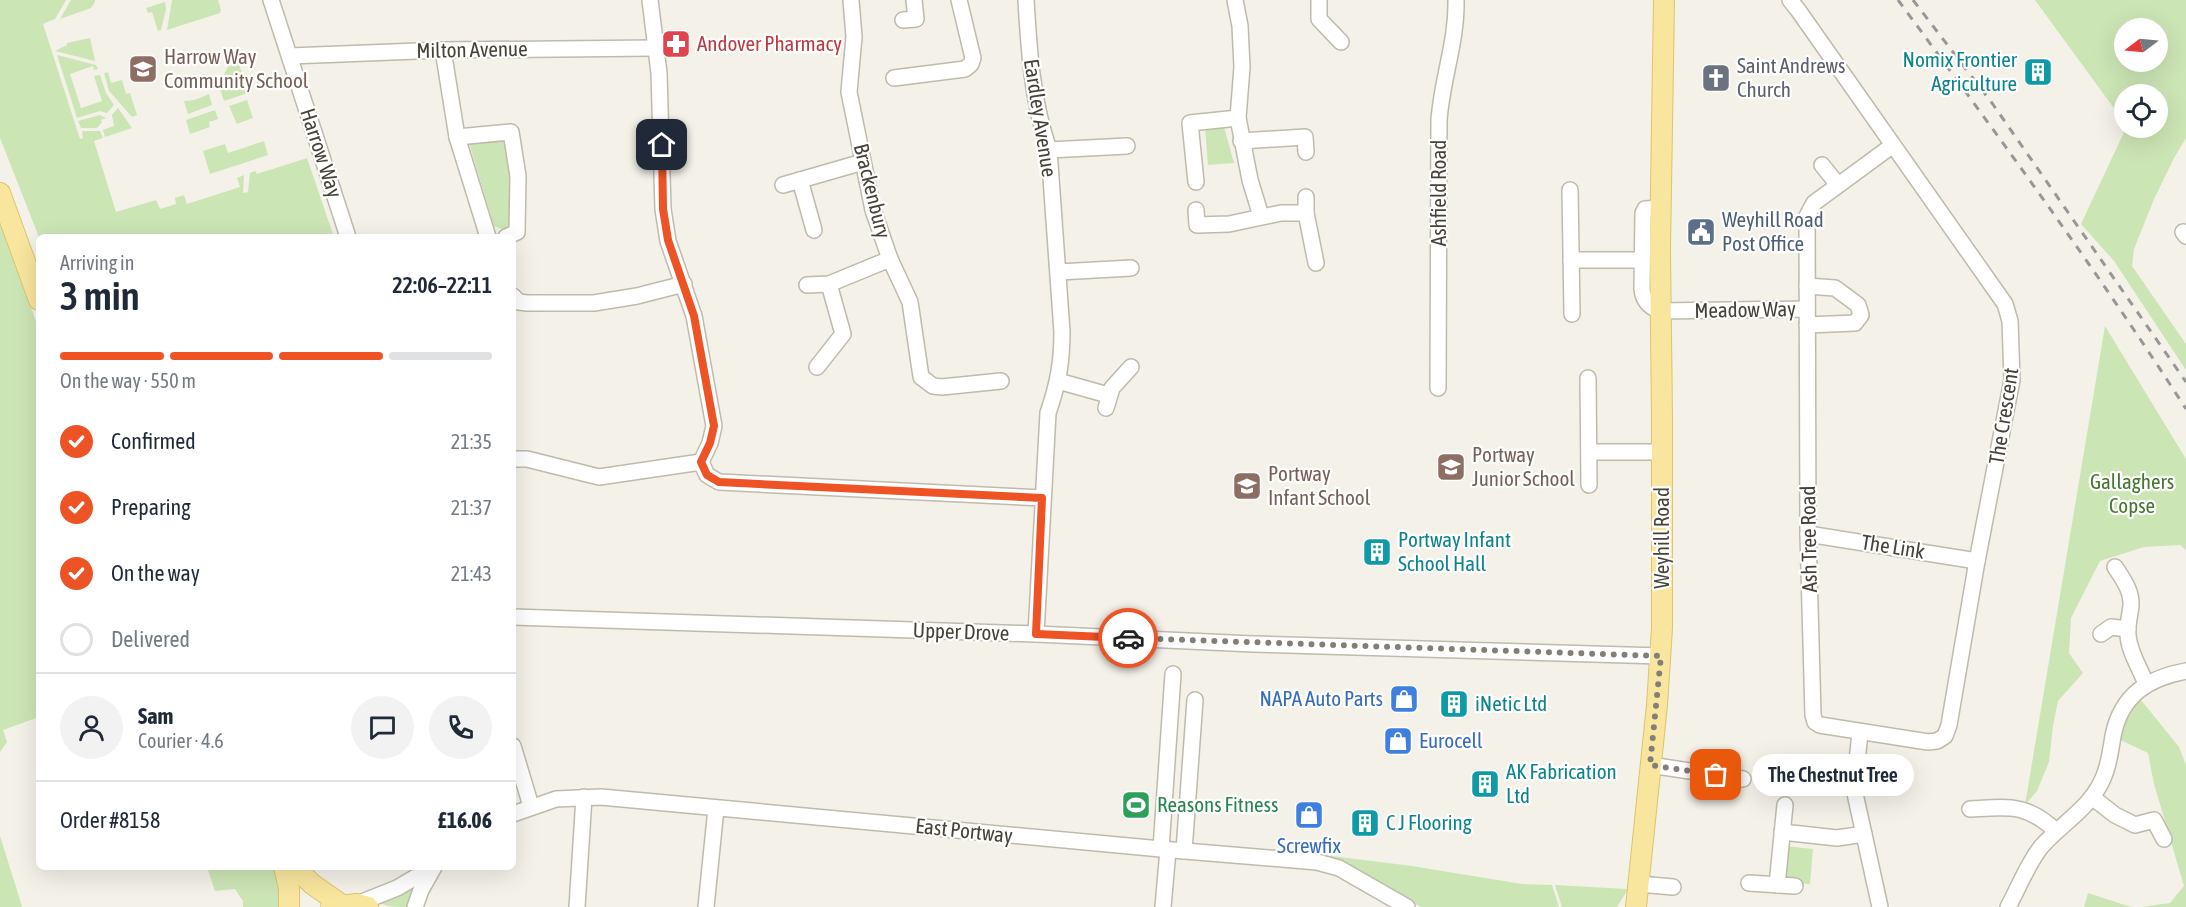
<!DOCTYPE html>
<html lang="en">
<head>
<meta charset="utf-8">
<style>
  :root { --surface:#fff; --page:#f2f2f3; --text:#1f2937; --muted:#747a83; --line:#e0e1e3; --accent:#ee5326 }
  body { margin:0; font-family:"Asap Condensed",sans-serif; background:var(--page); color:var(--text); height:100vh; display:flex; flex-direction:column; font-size:22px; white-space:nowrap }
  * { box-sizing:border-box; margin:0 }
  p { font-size:20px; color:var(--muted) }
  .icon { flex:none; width:33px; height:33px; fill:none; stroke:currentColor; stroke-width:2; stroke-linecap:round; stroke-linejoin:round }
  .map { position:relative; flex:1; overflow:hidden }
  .details { position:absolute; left:36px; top:234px; width:480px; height:636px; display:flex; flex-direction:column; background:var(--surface); border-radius:9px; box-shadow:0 6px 24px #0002 }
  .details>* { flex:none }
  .needle { width:39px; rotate:254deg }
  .fabs { position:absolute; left:2114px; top:18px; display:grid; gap:12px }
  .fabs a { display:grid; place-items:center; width:54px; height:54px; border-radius:50%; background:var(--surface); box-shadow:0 6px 24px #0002; font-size:30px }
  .pin { position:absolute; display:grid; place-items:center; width:51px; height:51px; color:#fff; margin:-26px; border-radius:12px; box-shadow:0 3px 9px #0006 }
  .courier { position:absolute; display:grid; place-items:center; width:60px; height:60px; margin:-30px; border:4px solid #ee5326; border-radius:50%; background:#fff; color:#222; box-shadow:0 2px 8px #0007 }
  .bubble { position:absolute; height:42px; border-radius:21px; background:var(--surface); box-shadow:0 6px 24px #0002; font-size:20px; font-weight:600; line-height:42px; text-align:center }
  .summary em { font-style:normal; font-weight:600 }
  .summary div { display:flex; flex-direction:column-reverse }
  .summary { display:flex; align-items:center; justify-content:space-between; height:102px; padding:0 24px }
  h1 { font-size:39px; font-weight:600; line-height:45px }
  .bar { display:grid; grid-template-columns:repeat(4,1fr); gap:9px 6px; align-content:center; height:72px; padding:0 24px }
  .bar i { height:8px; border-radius:4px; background:var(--line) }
  .bar .active { background:var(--accent) }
  .bar p { grid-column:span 4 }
  .line { display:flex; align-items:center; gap:15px; padding:0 24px; border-top:2px solid var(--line) }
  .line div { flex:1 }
  .round { display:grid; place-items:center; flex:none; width:63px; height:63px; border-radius:32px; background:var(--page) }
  ol { padding:0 24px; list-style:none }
  li { display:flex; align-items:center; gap:18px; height:66px }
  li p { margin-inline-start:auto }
  li .icon { padding:6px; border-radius:50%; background:var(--accent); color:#fff; stroke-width:4 }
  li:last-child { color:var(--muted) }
  li i { width:33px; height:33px; border:3px solid var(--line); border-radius:50% }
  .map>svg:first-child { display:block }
  .green { fill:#cce5b5; fill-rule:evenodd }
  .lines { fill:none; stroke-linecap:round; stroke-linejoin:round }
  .minor-casing { stroke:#bfbaac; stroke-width:18 }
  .major-casing { stroke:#ddc46e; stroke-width:22 }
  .minor { stroke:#fff; stroke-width:15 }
  .major { stroke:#f8e59e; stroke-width:20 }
  .rail { stroke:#979797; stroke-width:3; stroke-dasharray:8 8; stroke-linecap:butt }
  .done { stroke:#847f76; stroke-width:6; stroke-dasharray:0 10.8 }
  .route { stroke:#ee5326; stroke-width:8 }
  .labels { text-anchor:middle; stroke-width:4.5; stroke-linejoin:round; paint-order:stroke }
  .health-label { font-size:21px; fill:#be3a42; stroke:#fff; text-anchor:start }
  .street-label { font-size:21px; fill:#474238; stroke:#fff }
  .education-label { font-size:21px; fill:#785e54; stroke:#fff; text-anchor:start }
  .culture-label { font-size:21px; fill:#0d838f; stroke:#fff; text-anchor:start }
  .worship-label { font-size:21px; fill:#5b616d; stroke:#fff; text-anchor:start }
  .service-label { font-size:21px; fill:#4e5e75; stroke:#fff; text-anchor:start }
  .park-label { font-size:21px; fill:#44762e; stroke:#fff }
  .shop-label { font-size:21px; fill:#366cbe; stroke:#fff; text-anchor:end }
  .leisure-label { font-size:21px; fill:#27864d; stroke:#fff; text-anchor:start }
</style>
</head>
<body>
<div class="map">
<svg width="2186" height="907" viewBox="0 0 2186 907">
  <rect width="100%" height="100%" fill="#f4f1e9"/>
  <g class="green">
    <polygon points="0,0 66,0 55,19 43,24 80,139 83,138 82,131 100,131 103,138 94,141 116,212 156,200 160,209 176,204 175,198 184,195 187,204 240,187 237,178 244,175 243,193 248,192 250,173 255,171 257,174 307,158 334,237 39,237 0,138"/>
    <polygon points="71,0 95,0 95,2 91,8 60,19"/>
    <polygon points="172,0 218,0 221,10 220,13 167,30"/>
    <path d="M2035 0H2186V138L2174 158 2154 199 2134 249 2132 266 2186 344V370L2114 261 2081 224 2126 128H2157V94H2124V122ZM2157 28V62H2124V28Z"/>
    <polygon points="165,2 166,9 161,30 158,31 152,12 148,13 146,8"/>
    <polygon points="90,38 95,61 55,51 67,45 67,43"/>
    <polygon points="235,51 248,93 224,101 219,86"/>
    <polygon points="57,55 96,65 98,69 94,70 93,66 70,74 81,108 102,101 94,76 100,75 106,93 114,105 107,113 100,111 77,118"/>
    <polygon points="108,72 111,83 122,80 126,94 130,93 137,115 132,117 109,91 104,73"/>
    <path d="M209 94 212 105 188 114 184 101C195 101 199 98 209 94Z"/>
    <polygon points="247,100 253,118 237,124 229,106"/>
    <polygon points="118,108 132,128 105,137 103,130 114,126 112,115"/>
    <polygon points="215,110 218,119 209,122 210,127 190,134 186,120"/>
    <polygon points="100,115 106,118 101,120 102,122 97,128 81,128 78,121"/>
    <polygon points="1224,127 1234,163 1208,165 1205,128"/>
    <polygon points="507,140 512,180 513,219 504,230 494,226 469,143"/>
    <polygon points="264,141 268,155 210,174 203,151 225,144 228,153"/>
    <polygon points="0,220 39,330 39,717 3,730 7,742 0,752"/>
    <polygon points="2105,326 2186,459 2186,550 2180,545 2144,547 2100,561 2071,618 2069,653 2083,673 2058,701 2053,726 2049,762 2037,791 2025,805"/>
    <polygon points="2137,695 2179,747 2186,765 2186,907 2141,907 2170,903 2184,886 2154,784 2148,753 2118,739"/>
    <polygon points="0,836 21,903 22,907 0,907"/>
    <path d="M1784 846 1813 849 1810 884C1777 882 1783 875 1784 846Z"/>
    <polygon points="1299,852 1412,866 1522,884 1552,885 1559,907 1421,907 1349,867"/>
    <polygon points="207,867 275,867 278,871 282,907 243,907 243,901 235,889 215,891"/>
    <path d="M413 885 415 887 409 898 407 907C398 907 387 907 380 903L400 894Z"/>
    <polygon points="1555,885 1627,889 1627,891 1617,907 1562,907"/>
    <polygon points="2088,893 2131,907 2084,907"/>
  </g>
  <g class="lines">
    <g class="minor-casing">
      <g id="minor">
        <polyline points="271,0 348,237"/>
        <polyline points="650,0 659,73 663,209 668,241 694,316 714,426 710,443 701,462"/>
        <polyline points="851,0 854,37 849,92 873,210 890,259 910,302 921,377 933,386 942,387 1001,381"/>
        <path d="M1026 0C1029 51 1032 101 1049 150L1062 332C1062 362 1058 384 1048 413L1036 634"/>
        <polyline points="1235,0 1240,26 1242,67 1238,118 1250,180 1261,216"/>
        <polyline points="1319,0 1319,19 1341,42"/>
        <polyline points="1790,0 1798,10 2005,304 2010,321 2012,380 1977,561 1949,725 1945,736 1937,741 1928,742 1820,725 1815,722 1813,715 1808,534 1807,216 1814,203 1893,145"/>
        <polyline points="903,20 916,19 914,0"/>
        <polyline points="443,50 457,137 488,237"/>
        <polyline points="290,56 443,50 655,48"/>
        <polyline points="894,78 965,69 971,64 973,58 959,0"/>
        <polyline points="457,137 511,132 518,176 517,232 506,237"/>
        <polyline points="1241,141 1305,137 1306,152"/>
        <polyline points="1049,150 1127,146"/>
        <polyline points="1822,165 1838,185"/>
        <polyline points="800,180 814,230"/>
        <polyline points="1196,182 1190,123 1238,118"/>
        <polyline points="783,185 863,162"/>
        <polyline points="1570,190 1572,314"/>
        <path d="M1660 208 1645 209 1643 213 1642 289C1643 301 1649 307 1660 311L1807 309"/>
        <polyline points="1196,210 1197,225 1229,224 1281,213 1306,213 1316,263"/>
        <polyline points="1306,213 1306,197"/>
        <polyline points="2183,232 2186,236"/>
        <polyline points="1571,260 1641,260"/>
        <polyline points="1059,272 1131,268"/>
        <polyline points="807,285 829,284 890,259"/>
        <polyline points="513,296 519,302 527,303 594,303 637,296 684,284"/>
        <polyline points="1807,325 1855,323 1861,315 1858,305 1835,288 1807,286"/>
        <polyline points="817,367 843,334 829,284"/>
        <polyline points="1588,378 1589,485"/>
        <polyline points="1058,381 1108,395"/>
        <path d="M1438 388 1439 120C1442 79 1457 41 1456 0"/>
        <polyline points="1106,408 1112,388 1131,367"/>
        <polyline points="1589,452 1662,452"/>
        <polyline points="513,459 527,459 599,477 701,462 707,475 719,482 1043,498"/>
        <polyline points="1808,534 1977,561"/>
        <path d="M2115 567C2123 579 2132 591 2131 606 2130 615 2127 625 2128 635 2129 652 2140 668 2146 684"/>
        <polyline points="513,617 1036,634 1253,644 1661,656"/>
        <polyline points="2101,634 2111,627 2128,629"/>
        <polyline points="1860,733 1854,789 1880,907"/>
        <polyline points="513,746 531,806"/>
        <polyline points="1650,765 1743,779"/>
        <polyline points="2092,797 2115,815 2135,825 2154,820 2164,839"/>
        <path d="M1970 809C2009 807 2026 803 2056 831"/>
        <polyline points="513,814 556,799 601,797 1161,849 1317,862 1339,868 1407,907"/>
        <polyline points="1782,832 1837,838 1864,834"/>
        <polyline points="1161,849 1173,674"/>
        <polyline points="1184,851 1195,700"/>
        <polyline points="1749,883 1795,886"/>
        <polyline points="1639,884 1673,887"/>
        <polyline points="1777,885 1785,805"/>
        <polyline points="357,904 397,888 433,867"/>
        <polyline points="415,907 421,890 434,867"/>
        <polyline points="577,907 584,797"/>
        <polyline points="706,907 716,808"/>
        <polyline points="1163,907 1168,850"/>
        <path d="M2008 907C2019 887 2027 865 2041 847 2059 826 2084 812 2098 788 2108 772 2110 754 2113 736 2121 695 2148 678 2186 671"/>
      </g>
    </g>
    <g class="major-casing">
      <g id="major">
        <polyline points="0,193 39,300"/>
        <polyline points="284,867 289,888 289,907"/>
        <polyline points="295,867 312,884 342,905"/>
        <polyline points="331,907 357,904 368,907"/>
        <polyline points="1636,907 1657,705 1662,628 1662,417 1660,250 1664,0"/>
      </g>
    </g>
    <use href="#minor" class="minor"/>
    <use href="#major" class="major"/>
    <g class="rail">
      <path d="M1898 0C1997 134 2096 269 2186 409"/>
      <polyline points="1913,0 1992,103 2186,382"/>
    </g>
  </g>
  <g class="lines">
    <polyline class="done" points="1128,638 1661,656 1650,765 1716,775"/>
    <polyline class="route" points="662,145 663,209 668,240 694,316 714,426 710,443 701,462 707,475 719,482 1042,498 1036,634 1128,638"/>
  </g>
  <defs>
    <g id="pharmacy-square" transform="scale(1.5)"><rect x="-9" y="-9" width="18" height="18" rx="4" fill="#e0444e" stroke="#fff"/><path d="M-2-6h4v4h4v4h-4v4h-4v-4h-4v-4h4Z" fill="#fff"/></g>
    <g id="school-square" transform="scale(1.5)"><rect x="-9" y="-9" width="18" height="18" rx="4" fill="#8d6e63" stroke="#fff"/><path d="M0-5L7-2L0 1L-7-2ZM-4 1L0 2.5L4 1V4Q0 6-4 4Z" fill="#fff"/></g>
    <g id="building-square" transform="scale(1.5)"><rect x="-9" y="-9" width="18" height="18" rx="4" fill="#0f9aa8" stroke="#fff"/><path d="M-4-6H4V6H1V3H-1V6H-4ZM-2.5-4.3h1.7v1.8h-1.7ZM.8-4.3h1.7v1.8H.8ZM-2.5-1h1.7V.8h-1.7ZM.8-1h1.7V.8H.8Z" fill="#fff"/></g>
    <g id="church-square" transform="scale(1.5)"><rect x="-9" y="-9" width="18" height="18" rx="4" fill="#6b7280" stroke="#fff"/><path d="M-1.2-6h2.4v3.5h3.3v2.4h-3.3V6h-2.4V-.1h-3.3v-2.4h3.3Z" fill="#fff"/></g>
    <g id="civic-square" transform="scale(1.5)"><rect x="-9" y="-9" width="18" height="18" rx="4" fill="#5c6f8a" stroke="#fff"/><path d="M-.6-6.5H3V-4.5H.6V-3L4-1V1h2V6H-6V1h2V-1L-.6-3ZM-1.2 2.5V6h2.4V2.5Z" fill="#fff"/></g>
    <g id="shop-square" transform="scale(1.5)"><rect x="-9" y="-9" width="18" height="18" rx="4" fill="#3f7fe0" stroke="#fff"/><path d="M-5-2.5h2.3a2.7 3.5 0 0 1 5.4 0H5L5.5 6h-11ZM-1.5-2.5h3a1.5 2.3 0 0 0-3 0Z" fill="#fff"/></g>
    <g id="stadium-square" transform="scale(1.5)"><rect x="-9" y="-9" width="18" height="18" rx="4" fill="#2e9e5b" stroke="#fff"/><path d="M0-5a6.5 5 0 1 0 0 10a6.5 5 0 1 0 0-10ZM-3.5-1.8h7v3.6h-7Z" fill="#fff"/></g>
  </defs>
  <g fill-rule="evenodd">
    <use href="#pharmacy-square" x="676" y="44"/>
    <use href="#school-square" x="143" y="69"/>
    <use href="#building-square" x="2038" y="72"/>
    <use href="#church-square" x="1716" y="78"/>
    <use href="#civic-square" x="1701" y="232"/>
    <use href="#school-square" x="1451" y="467"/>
    <use href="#school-square" x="1247" y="486"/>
    <use href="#building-square" x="1377" y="552"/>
    <use href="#shop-square" x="1404" y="699"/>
    <use href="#building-square" x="1454" y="704"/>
    <use href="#shop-square" x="1398" y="741"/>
    <use href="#building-square" x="1485" y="784"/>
    <use href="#stadium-square" x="1136" y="805"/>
    <use href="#shop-square" x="1309" y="815"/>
    <use href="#building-square" x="1365" y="823"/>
  </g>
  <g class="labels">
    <g class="health-label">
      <text x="697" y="51">Andover Pharmacy</text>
    </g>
    <g class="street-label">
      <text transform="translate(472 50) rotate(-1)" y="7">Milton Avenue</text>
      <text transform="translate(1040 118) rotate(81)" y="7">Eardley Avenue</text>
      <text transform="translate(321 153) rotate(72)" y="7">Harrow Way</text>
      <text transform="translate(872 191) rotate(76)" y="7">Brackenbury</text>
      <text transform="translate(1439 193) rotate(-90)" y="7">Ashfield Road</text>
      <text transform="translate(1745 310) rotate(-1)" y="7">Meadow Way</text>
      <text transform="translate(2004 416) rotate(-81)" y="7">The Crescent</text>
      <text transform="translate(1662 538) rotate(-90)" y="7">Weyhill Road</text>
      <text transform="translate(1809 539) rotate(-91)" y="7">Ash Tree Road</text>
      <text transform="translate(1893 547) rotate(9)" y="7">The Link</text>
      <text transform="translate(961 632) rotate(2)" y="7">Upper Drove</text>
      <text transform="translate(964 831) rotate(6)" y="7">East Portway</text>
    </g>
    <g class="education-label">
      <text x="164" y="64">Harrow Way<tspan x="164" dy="24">Community School</tspan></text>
      <text x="1472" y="462">Portway<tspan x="1472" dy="24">Junior School</tspan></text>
      <text x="1268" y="481">Portway<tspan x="1268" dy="24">Infant School</tspan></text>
    </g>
    <g class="culture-label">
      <text x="2017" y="67" text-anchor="end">Nomix Frontier<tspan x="2017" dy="24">Agriculture</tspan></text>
      <text x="1398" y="547">Portway Infant<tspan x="1398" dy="24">School Hall</tspan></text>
      <text x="1475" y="711">iNetic Ltd</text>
      <text x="1506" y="779">AK Fabrication<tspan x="1506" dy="24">Ltd</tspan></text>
      <text x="1386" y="830">C J Flooring</text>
    </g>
    <g class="worship-label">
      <text x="1737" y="73">Saint Andrews<tspan x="1737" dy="24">Church</tspan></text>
    </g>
    <g class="service-label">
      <text x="1722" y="227">Weyhill Road<tspan x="1722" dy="24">Post Office</tspan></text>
    </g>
    <g class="park-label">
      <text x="2132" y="489">Gallaghers<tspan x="2132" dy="24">Copse</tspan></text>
    </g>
    <g class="shop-label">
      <text x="1383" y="706">NAPA Auto Parts</text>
      <text x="1419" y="748" text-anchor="start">Eurocell</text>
      <text x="1309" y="853" text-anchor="middle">Screwfix</text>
    </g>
    <g class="leisure-label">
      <text x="1157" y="812">Reasons Fitness</text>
    </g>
  </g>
</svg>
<div class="fabs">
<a><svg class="needle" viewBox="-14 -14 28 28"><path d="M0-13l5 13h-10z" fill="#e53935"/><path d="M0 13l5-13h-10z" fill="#747a83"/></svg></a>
<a><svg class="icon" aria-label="locate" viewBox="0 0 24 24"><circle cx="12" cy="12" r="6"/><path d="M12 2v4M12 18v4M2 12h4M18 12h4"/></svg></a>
</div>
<div class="pin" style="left:1716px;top:775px;background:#ea580c"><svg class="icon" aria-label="bag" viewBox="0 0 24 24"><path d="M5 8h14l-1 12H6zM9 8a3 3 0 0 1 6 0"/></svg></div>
<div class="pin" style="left:662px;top:145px;background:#1f2937"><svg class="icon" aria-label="home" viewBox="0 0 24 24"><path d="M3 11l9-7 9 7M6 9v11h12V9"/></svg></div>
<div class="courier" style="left:1128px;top:638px"><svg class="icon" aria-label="car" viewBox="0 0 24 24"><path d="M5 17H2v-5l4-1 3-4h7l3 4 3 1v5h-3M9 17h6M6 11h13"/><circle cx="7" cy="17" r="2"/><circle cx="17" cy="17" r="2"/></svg></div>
<div class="bubble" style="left:1752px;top:754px;width:162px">The Chestnut Tree</div>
<section class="details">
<div class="summary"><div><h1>3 min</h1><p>Arriving in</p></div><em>22:06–22:11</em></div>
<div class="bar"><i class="active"></i><i class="active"></i><i class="active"></i><i></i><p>On the way · 550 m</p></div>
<ol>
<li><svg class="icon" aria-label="check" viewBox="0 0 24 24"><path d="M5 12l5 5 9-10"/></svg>Confirmed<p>21:35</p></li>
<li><svg class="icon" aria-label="check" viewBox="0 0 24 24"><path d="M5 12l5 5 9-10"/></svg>Preparing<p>21:37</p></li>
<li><svg class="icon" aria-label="check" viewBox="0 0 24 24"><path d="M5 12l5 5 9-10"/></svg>On the way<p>21:43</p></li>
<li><i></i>Delivered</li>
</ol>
<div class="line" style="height:108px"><a class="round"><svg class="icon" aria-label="person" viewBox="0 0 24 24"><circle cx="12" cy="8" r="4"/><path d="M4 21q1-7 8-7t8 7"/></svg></a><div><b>Sam</b><p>Courier · 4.6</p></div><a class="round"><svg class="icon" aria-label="chat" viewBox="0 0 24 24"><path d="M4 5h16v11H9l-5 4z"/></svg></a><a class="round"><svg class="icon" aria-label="phone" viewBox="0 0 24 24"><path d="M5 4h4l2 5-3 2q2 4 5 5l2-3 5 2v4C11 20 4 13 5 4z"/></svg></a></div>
<div class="line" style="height:78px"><div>Order #8158</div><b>£16.06</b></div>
</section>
</div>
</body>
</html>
